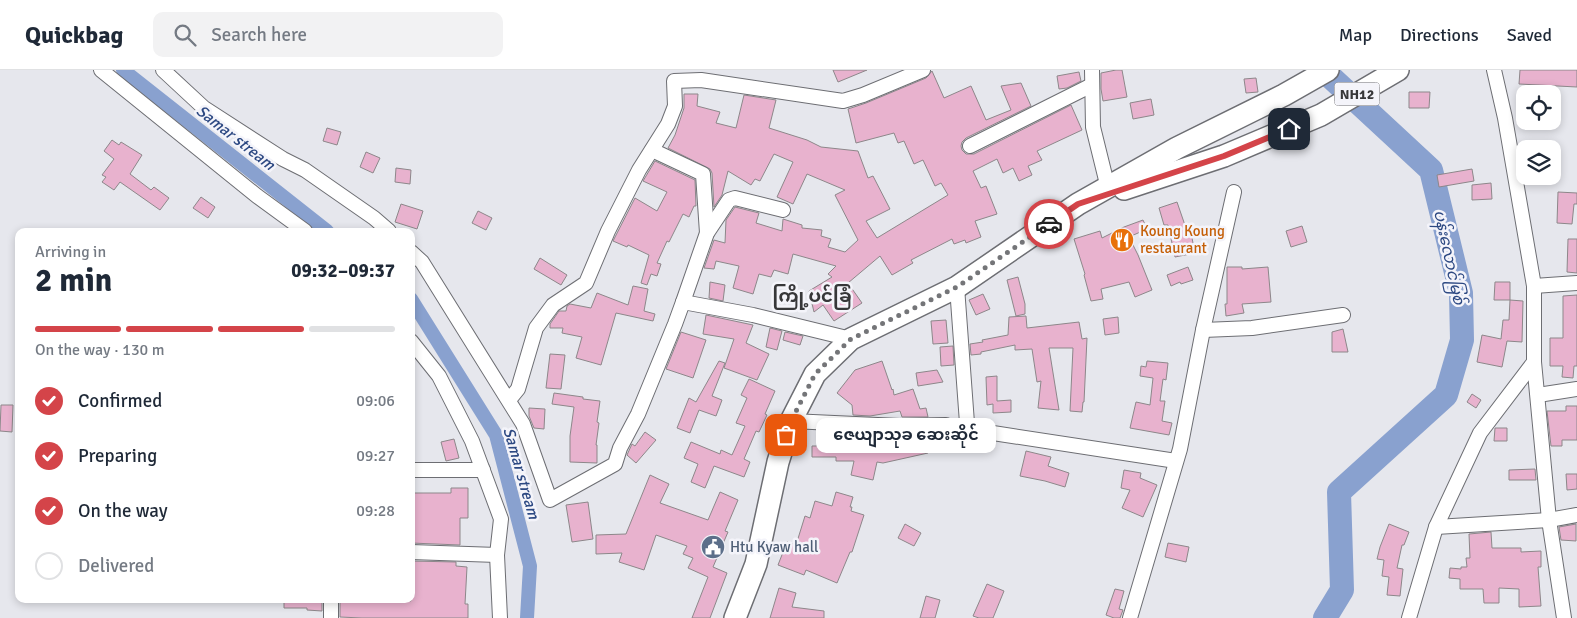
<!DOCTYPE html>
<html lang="en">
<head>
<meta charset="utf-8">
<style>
  :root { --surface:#fff; --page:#f2f2f3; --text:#1f2937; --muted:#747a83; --line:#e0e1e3; --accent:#d44449 }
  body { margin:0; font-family:Signika,"Noto Sans Myanmar",sans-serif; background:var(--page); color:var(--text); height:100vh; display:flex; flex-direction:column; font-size:19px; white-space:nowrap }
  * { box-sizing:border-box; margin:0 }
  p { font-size:16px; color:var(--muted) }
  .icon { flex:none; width:28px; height:28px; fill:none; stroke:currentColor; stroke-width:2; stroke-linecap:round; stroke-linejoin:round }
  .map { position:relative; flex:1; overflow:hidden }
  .panel { position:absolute; left:15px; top:158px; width:400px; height:375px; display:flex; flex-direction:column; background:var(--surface); border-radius:10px; box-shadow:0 2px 8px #0003 }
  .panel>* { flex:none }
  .buttons { position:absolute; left:1516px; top:15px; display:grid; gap:10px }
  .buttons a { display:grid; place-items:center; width:45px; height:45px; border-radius:10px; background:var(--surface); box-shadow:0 2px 8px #0003; font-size:25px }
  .pin { position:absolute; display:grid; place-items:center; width:42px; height:42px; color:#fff; margin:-21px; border-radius:10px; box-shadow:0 2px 8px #0006 }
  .courier { position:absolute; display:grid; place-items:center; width:50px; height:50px; margin:-25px; border:4px solid #d44449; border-radius:50%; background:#fff; color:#222; box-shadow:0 1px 6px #0007 }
  .bubble { position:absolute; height:35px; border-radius:10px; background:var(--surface); box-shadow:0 2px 8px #0003; font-size:16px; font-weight:700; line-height:35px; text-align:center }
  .overview em { font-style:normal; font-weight:700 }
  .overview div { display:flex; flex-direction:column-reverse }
  .overview { display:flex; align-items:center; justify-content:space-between; height:85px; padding:0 20px }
  h1 { font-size:32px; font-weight:700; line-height:38px }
  .bar { display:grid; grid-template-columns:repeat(4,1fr); gap:8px 5px; align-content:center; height:60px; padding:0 20px }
  .bar i { height:6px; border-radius:4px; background:var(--line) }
  .bar .active { background:var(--accent) }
  .bar p { grid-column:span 4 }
  ol { padding:0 20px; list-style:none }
  li { display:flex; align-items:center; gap:15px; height:55px }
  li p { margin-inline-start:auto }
  li .icon { padding:5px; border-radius:50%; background:var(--accent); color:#fff; stroke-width:4 }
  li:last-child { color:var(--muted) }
  li i { width:28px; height:28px; border:2px solid var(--line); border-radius:50% }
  header { display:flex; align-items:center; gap:30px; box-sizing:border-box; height:70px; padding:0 25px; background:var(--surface); border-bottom:1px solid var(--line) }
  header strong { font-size:24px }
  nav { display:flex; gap:28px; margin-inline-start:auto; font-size:18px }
  .search { width:350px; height:45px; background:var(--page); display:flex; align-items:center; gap:12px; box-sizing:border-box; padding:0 18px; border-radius:10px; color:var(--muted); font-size:19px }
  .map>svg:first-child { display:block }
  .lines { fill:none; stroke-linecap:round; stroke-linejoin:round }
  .canal { stroke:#89a1cf; stroke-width:14 }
  .river { stroke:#89a1cf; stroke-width:24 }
  .building { fill:#e8b2ce; stroke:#8d878a }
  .minor-casing { stroke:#6d6e73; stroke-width:16 }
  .highway-casing { stroke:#6d6e73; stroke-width:24 }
  .minor { stroke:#fff; stroke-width:14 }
  .highway { stroke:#fff; stroke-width:21 }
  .done { stroke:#747578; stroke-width:5; stroke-dasharray:0 9 }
  .route { stroke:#d44449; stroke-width:6 }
  .labels { text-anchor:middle; stroke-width:5; stroke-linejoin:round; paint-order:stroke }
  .shield { fill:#f4f4fa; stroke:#707073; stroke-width:1 }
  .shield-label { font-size:14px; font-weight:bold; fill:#373739 }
  .food-label { font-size:15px; fill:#c56008; stroke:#f4f4fa; text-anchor:start }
  .service-label { font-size:15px; fill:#4e5e75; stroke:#f4f4fa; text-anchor:start }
  .water-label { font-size:16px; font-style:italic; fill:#2c4882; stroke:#f4f4fa }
  .quarter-label { font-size:18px; font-weight:bold; fill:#373739; stroke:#f4f4fa }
</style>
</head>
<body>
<header>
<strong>Quickbag</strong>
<div class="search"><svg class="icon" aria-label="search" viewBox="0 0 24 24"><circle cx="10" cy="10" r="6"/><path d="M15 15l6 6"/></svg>Search here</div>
<nav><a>Map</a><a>Directions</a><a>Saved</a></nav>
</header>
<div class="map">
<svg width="1577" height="548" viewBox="0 0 1577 548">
  <rect width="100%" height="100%" fill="#e6e7ed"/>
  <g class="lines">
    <g class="canal">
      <polyline points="123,0 327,161"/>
      <polyline points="411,229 496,365 530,496 527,548"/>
    </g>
    <polyline class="river" points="1323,0 1431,100 1461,223 1462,270 1446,325 1339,422 1342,520 1325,548"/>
  </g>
  <g class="building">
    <polygon points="833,0 867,0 838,12"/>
    <polygon points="1116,0 1122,0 1127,27 1103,31 1101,19 1101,3"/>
    <polygon points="1520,0 1577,0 1577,17 1519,14"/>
    <polygon points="932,1 944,28 971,16 986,50 1011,40 1001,16 1021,13 1031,36 966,68 962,72 961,76 962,80 966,84 974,84 1071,35 1082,60 1037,81 1042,90 1028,96 1032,105 1019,111 1013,98 1003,103 997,89 973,101 981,118 986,116 997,144 975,151 981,167 966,173 965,170 954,174 952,169 911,190 913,193 892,205 880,186 848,213 862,233 834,251 823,235 814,242 809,221 832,207 828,204 836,196 793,184 788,204 774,200 771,207 759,204 753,224 733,218 739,196 716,191 714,199 704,198 714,170 725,173 726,150 735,137 759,143 756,153 782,161 783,149 802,155 802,158 822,160 821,166 831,169 828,177 845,182 858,170 835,125 845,120 807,104 793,134 777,127 793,92 774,84 760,111 755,109 751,115 728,101 722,125 714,137 712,103 710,99 668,78 675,65 684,38 684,24 698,24 697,36 720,42 716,53 736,58 744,25 776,30 769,58 807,70 821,77 858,81 868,108 873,106 890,139 866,151 877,168 948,125 941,113 935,116 923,90 914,94 904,71 898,73 894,63 856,73 848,39 866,33 926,8"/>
    <polygon points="1079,2 1081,11 1067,18 1059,19 1057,6"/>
    <polygon points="1256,8 1258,22 1246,23 1244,9"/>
    <polygon points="1409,22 1430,22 1429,38 1409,38"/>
    <polygon points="1151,29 1154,45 1133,49 1130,33"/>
    <polygon points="327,58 341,62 337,75 323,71"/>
    <polygon points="112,70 119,75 121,72 142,85 130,104 151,120 154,117 169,128 160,140 120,112 114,120 102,112 106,107 102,105 114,89 104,81"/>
    <polygon points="366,82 380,88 373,103 360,97"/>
    <polygon points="655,91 695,110 696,136 694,136 689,147 683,144 669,172 667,171 657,193 661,194 657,206 651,204 647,215 641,213 649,185 628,175 627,177 613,171 635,128 657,141 667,122 643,111"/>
    <polygon points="396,98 411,100 410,114 395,112"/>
    <polygon points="1472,99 1474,111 1439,117 1437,105"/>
    <polygon points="1491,113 1492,129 1472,130 1472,115"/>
    <polygon points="1558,122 1577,123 1577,134 1574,134 1572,154 1557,153"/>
    <polygon points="201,127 215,137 208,148 193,138"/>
    <polygon points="1177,132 1188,164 1191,163 1195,183 1175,187 1168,155 1164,155 1159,138"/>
    <polygon points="401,134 423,141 417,159 395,152"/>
    <polygon points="478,141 492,148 486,160 472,153"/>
    <polygon points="1143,150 1147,159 1129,167 1138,185 1152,220 1135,227 1129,212 1101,219 1103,229 1091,231 1084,205 1085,204 1074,169 1100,161 1102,168 1124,157"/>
    <polygon points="1302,156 1307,172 1291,177 1286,161"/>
    <polygon points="1568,169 1577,169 1577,203 1567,202"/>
    <polygon points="540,188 567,205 561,215 534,199"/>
    <polygon points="1188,197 1193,210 1181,214 1180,212 1171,216 1167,205"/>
    <polygon points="1227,197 1242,197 1242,199 1268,197 1271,232 1242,234 1244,243 1226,246 1225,234 1227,234"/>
    <polygon points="1018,207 1025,234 1025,244 1016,246 1007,210"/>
    <polygon points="710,212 725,215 723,231 709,228"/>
    <polygon points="1495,212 1510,212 1510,230 1494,230"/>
    <polygon points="633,216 648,219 644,241 655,244 653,251 616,243 601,295 576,288 582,267 562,263 563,258 550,258 550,254 559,241 566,241 567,236 570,234 591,238 597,223 628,235"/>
    <polygon points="983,224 990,239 976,245 969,230"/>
    <polygon points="1577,225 1577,296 1574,296 1573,308 1562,307 1563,296 1550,296 1550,268 1563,268 1563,226"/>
    <polygon points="1510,230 1523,231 1522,272 1507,271 1502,297 1477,292 1482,265 1501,269 1503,250 1509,250"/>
    <polygon points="706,245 753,255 746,273 769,284 757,310 724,298 734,269 703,264"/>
    <polygon points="1026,246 1027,258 1079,252 1082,269 1087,268 1084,332 1083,332 1082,342 1070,341 1073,278 1049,278 1059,340 1038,338 1041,311 1037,312 1032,279 1015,280 1015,275 981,282 981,284 971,285 970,274 983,272 982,270 1008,265 1009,247"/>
    <polygon points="1118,247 1119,263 1105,265 1103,249"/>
    <polygon points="946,250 948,273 933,274 931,251"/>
    <polygon points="770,258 782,261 777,280 766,277"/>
    <polygon points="1343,259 1348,282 1332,282 1332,262"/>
    <polygon points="681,262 706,270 693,308 666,299"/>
    <polygon points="785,262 803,266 800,275 783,270"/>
    <polygon points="953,276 954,295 941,296 940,277"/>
    <polygon points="550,284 565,285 561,319 546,318"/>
    <polygon points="719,291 725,293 712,326 722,330 716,346 699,340 690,363 677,358 689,328 696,332"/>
    <polygon points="882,291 892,320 893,319 894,325 913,319 920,339 926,338 928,347 902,347 900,341 870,346 853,345 852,335 837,323 855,300"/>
    <polygon points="1147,291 1168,293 1166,310 1163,309 1160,331 1165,331 1162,351 1172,353 1169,365 1130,358 1136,332 1150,335 1153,308 1140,306 1141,296 1146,297"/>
    <polygon points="937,300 943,312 918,316 916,303"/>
    <polygon points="997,306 997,331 1011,330 1011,342 993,343 993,334 987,335 986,307"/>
    <polygon points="749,309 775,321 765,344 767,345 759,362 756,361 744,389 750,392 744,407 714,396 705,418 691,412 698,394 684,388 691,372 720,384 721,380 732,385 745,356 736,353 747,328 741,325"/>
    <polygon points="554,323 583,327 583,329 600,331 597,352 599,353 596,375 597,375 597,393 570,392 570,366 574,337 552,334"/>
    <polygon points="1472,324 1481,330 1476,338 1467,332"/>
    <polygon points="1,335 13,335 12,362 0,361"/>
    <polygon points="1566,336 1577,336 1577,370 1562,370 1562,376 1551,376 1547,341 1566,341"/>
    <polygon points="529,338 545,339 544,359 534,358 529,346"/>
    <polygon points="954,358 957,358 957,379 928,380 928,383 883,393 877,392 873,410 851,405 854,391 836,391 836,387 812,387 812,376 822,376 822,373 824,373 824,361 849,362 850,374 873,374 900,367 900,365 946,364 951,362"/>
    <polygon points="1495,358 1507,358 1507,371 1494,371"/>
    <polygon points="645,362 656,370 636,393 627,385 632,374 635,376"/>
    <polygon points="454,369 459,388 446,391 441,372"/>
    <polygon points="1026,381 1051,387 1048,396 1069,403 1065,417 1045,411 1020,406"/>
    <polygon points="1535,399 1536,410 1509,410 1509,400"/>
    <polygon points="1124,400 1141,403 1140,408 1157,415 1143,447 1122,438 1130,420 1121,418"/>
    <polygon points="1566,404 1577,404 1577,419 1567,420"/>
    <polygon points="650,405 669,414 660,433 708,450 720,422 738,430 725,461 728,462 713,497 727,503 710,548 692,548 708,507 688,498 693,488 683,484 687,476 656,465 644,500 619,492 622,483 596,484 596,465 626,464"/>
    <polygon points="451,418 468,418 468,448 460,448 460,475 411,473 413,423 451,423"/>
    <polygon points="836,422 853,427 850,437 852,437 851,441 864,445 852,482 850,482 837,513 806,500 804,505 778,495 787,472 796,475 805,446 810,448 815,431 832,436"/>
    <polygon points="588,432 593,469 572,472 566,435"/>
    <polygon points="905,454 921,463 914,476 898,468"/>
    <polygon points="1389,454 1409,462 1404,475 1402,475 1397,498 1403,499 1400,526 1387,525 1389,507 1382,506 1384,490 1377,489 1380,477"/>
    <polygon points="1576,454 1576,471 1561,470 1559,457"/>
    <polygon points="1491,462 1492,478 1521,478 1521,482 1541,481 1541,497 1538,497 1541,536 1519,537 1519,519 1499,518 1499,533 1484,533 1483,519 1460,519 1460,509 1449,508 1450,498 1461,499 1461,497 1467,497 1466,488 1470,488 1469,464"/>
    <polygon points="1168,473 1189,477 1186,492 1165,487"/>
    <polygon points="411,491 456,492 456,496 467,497 465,534 468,534 468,548 362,548 340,547 340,529 411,531"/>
    <polygon points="987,514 1004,521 993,548 979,548 973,546"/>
    <polygon points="779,518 796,523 792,537 824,541 824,548 770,548"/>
    <polygon points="1115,519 1124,521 1119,539 1123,540 1120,548 1114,548 1106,545"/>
    <polygon points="926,526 940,530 935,548 920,548"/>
    <polygon points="284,529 322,529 322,541 307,540 307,538 284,538"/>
  </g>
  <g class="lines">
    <g class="minor-casing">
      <g id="minor">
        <polyline points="101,0 257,126 305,161"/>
        <polyline points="163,0 204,38 283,89 305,100 374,148 389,161"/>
        <polyline points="1092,0 1093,57 1108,118"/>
        <polyline points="970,76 1092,15"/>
        <polyline points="652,80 703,104 707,163"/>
        <polyline points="411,182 422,192 523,354 550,430 615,394 620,378 638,344 675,254 683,232 753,245 851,269"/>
        <polyline points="1534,216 1577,213"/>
        <polyline points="957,217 967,353 980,361 1176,391"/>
        <polyline points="683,232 707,163 729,130 735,128 783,140"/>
        <polyline points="1203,260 1252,258 1343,245"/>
        <polyline points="411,271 439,306 472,371 501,449 497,485 500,548"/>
        <polyline points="1534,292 1549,450 1564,548"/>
        <polyline points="1538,325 1577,319"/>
        <polyline points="509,330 518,319 536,258 553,235 586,213 608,161 639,100 668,54 675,36 674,11 701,10 843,31 863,25 923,0"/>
        <polyline points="791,351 899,356 946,355"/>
        <polyline points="411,400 483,400"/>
        <polyline points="1436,457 1549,450 1577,445"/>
        <polyline points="411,482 497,485"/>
        <polyline points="331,529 331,548"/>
        <polyline points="1130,548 1180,379 1203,260 1234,122"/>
        <polyline points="1409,548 1436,457 1480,363 1534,292 1534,216 1505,48 1494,0"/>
      </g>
    </g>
    <g class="highway-casing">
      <g id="highway">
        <polyline points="1124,119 1224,86 1321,45 1398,0"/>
        <polyline points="735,548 756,494 778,392 791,351 815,304 851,269 957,217 1078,134 1177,78 1284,25 1328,0"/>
      </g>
    </g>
    <use href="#minor" class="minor"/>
    <use href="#highway" class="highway"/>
  </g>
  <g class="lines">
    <polyline class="done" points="786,365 791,351 815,304 851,269 957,217 1049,154"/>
    <polyline class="route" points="1049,154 1078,134 1224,86 1289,59"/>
  </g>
  <defs>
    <g id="restaurant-disc" transform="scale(1.25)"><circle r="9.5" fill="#e8710a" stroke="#f4f4fa"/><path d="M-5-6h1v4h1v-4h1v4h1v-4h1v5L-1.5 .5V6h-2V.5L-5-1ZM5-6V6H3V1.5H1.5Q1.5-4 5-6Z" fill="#fff"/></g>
    <g id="civic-disc" transform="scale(1.25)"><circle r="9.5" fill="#5c6f8a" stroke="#f4f4fa"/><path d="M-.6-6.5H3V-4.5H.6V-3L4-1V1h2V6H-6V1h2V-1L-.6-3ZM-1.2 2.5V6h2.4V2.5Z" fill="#fff"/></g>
  </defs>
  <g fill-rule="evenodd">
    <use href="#restaurant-disc" x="1122" y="170"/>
    <use href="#civic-disc" x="713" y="477"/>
  </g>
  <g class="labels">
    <rect class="shield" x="1334.5" y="12.5" width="45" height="23" rx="4"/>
    <g class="shield-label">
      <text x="1357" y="29">NH12</text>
    </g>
    <g class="food-label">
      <text x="1140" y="166">Koung Koung<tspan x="1140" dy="17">restaurant</tspan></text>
    </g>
    <g class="service-label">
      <text x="730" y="482">Htu Kyaw hall</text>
    </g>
    <g class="water-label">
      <text transform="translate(236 67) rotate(38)" y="6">Samar stream</text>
      <text transform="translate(1450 187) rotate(78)" y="6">ပန်းလောင်မြစ်</text>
      <text transform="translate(522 403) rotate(74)" y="6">Samar stream</text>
    </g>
    <g class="quarter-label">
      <text x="812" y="232">ကြို့ပင်ခြံ</text>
    </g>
  </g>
</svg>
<div class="buttons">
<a><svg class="icon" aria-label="locate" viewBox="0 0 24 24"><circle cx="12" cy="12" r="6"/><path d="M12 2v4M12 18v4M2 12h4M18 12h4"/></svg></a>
<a><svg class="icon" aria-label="layers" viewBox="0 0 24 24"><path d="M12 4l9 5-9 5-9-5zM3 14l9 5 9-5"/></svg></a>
</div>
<div class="pin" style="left:786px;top:365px;background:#ea580c"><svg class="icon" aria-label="bag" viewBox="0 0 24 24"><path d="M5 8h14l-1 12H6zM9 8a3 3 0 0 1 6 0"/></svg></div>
<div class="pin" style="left:1289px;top:59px;background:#1f2937"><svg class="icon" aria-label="home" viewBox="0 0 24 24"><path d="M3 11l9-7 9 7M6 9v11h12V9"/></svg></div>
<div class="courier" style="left:1049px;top:154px"><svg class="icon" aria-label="car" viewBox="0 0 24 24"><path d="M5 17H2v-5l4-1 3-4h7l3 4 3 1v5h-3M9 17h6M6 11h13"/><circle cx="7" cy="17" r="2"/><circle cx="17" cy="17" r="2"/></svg></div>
<div class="bubble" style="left:816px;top:348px;width:180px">ဇေယျာသုခ ဆေးဆိုင်</div>
<section class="panel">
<div class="overview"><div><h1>2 min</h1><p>Arriving in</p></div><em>09:32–09:37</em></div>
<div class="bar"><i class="active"></i><i class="active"></i><i class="active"></i><i></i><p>On the way · 130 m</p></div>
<ol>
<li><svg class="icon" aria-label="check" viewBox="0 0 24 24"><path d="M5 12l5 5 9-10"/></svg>Confirmed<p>09:06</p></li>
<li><svg class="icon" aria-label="check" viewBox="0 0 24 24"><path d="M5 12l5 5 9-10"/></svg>Preparing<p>09:27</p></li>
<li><svg class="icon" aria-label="check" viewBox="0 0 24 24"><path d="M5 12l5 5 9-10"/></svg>On the way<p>09:28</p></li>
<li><i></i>Delivered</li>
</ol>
</section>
</div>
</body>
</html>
